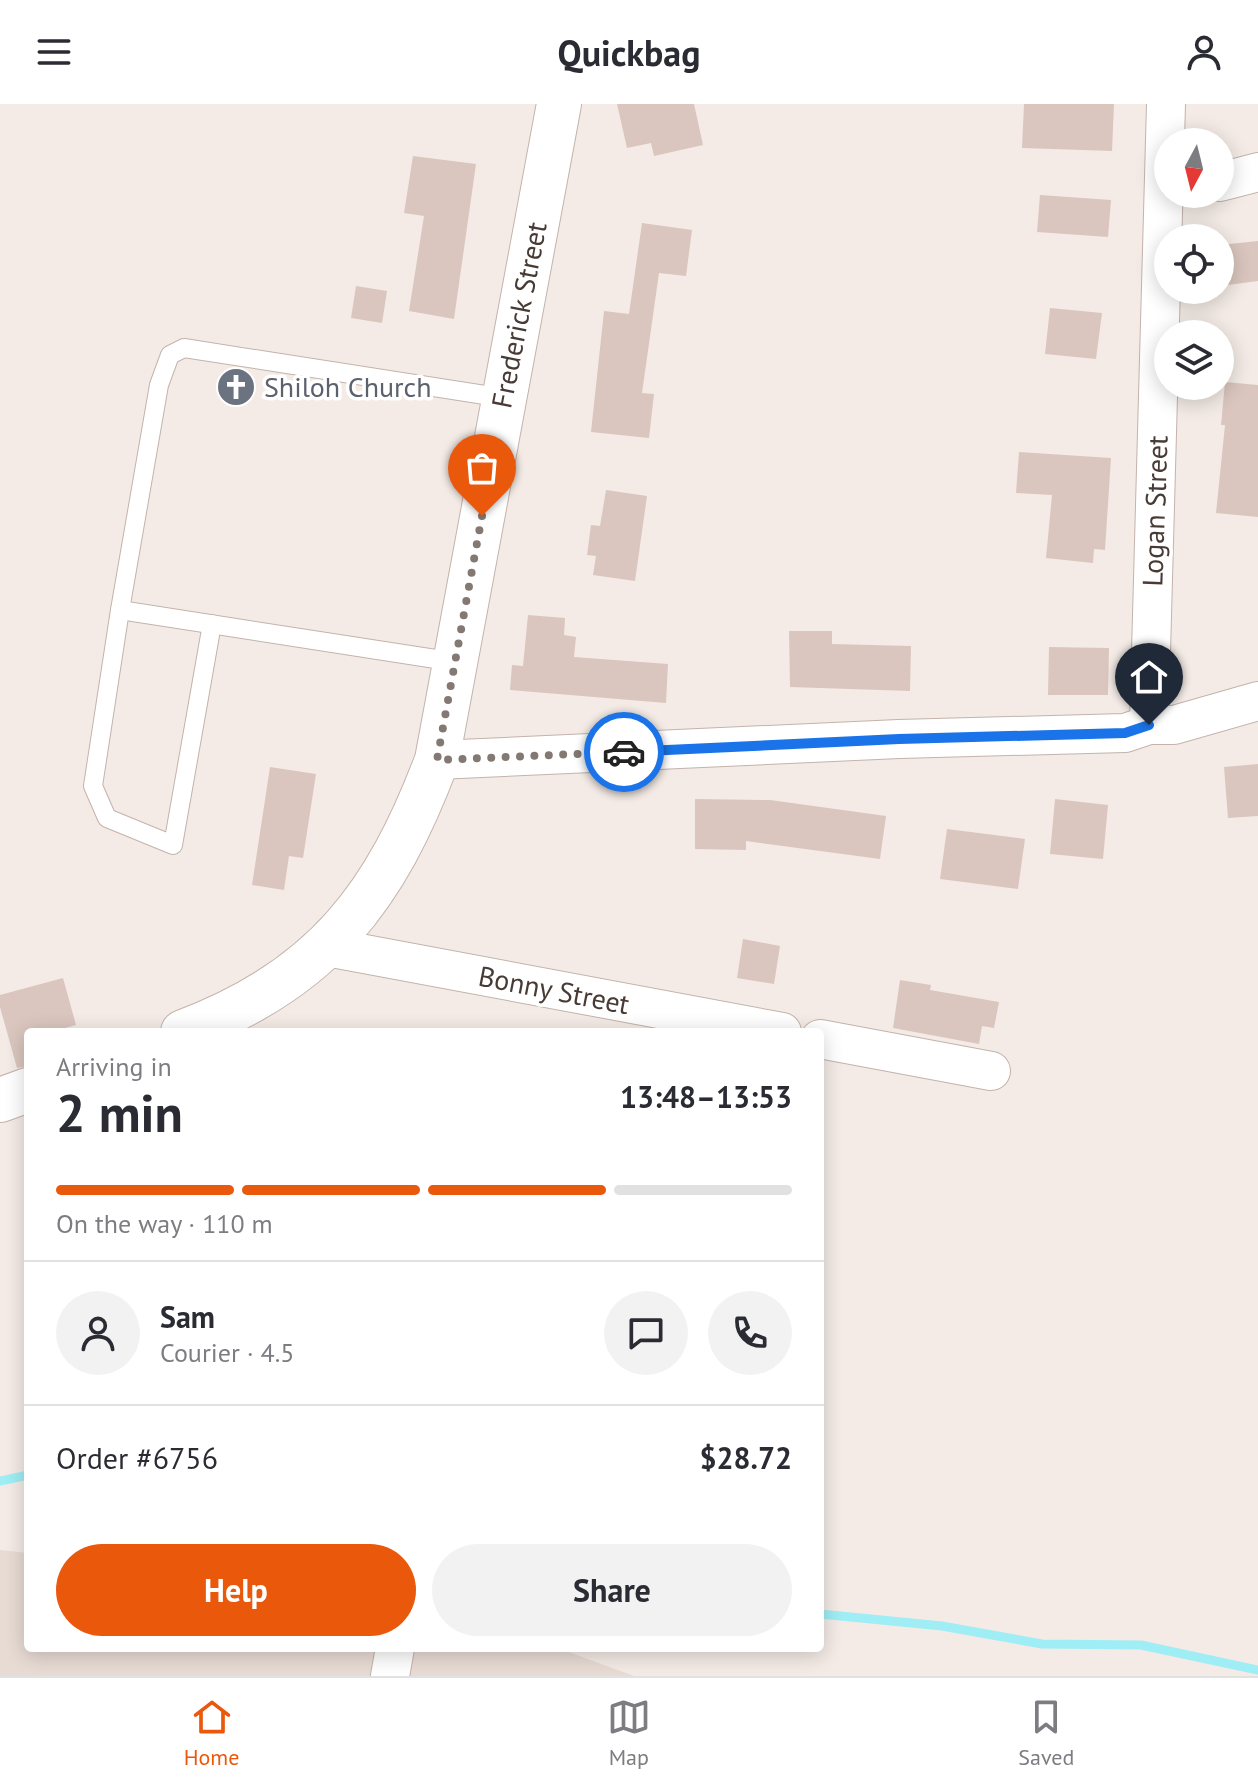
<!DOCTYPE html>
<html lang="en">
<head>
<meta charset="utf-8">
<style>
  :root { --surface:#fff; --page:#f2f2f3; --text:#2b2b33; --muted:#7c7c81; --line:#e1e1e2; --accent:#ea580c }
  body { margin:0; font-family:"PT Sans",sans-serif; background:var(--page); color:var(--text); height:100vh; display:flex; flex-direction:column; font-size:30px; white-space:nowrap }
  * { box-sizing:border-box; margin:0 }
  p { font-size:26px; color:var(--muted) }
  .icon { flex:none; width:44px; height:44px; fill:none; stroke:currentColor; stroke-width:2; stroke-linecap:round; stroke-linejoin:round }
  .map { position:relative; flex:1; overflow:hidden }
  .drawer { position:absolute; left:24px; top:924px; width:800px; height:624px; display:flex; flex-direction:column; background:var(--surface); border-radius:8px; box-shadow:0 4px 20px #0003 }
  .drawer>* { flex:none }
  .needle { width:52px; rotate:187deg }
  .controls { position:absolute; left:1154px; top:24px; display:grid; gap:16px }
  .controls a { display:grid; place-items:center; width:80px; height:80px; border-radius:50%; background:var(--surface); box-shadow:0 4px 20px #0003; font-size:40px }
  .pin { position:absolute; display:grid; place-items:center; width:68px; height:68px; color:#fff; margin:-82px -34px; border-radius:50% 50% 50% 0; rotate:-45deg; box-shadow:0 0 8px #0007 }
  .pin .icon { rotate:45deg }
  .courier { position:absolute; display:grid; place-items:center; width:80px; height:80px; margin:-40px; border:6px solid #1a73e8; border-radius:50%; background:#fff; color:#222; box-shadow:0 2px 10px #0007 }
  .head em { font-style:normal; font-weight:700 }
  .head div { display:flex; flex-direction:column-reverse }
  .head { display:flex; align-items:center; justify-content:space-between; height:136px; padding:0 32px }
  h1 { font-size:52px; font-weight:700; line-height:60px }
  .bar { display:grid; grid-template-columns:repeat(4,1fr); gap:12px 8px; align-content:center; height:96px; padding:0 32px }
  .bar i { height:10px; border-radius:6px; background:var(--line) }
  .bar .active { background:var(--accent) }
  .bar p { grid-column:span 4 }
  .line { display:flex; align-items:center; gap:20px; padding:0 32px; border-top:2px solid var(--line) }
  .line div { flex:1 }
  .round { display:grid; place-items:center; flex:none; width:84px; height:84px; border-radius:42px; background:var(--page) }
  .button { display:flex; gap:16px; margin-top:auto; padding:16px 32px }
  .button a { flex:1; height:92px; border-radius:48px; background:var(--accent); color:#fff; font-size:32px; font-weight:700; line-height:92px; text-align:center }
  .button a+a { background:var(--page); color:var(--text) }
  header { display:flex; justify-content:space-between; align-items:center; height:104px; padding:0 32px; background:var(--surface); font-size:36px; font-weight:700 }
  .tab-bar { display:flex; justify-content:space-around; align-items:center; height:112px; border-top:2px solid var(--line); background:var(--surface); font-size:22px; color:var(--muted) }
  .tab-bar a { display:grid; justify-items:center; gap:4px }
  .tab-bar .active { color:var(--accent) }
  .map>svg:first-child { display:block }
  .residential { fill:#e8dbd4 }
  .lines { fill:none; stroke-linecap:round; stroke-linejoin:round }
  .stream { stroke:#9feef5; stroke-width:9 }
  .building { fill:#dac6be }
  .service-casing { stroke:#c3b3ab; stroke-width:20 }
  .minor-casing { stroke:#c3b3ab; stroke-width:40 }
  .tertiary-casing { stroke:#c3b3ab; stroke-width:46 }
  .service { stroke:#fff; stroke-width:18 }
  .minor { stroke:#fff; stroke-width:38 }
  .tertiary { stroke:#fff; stroke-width:44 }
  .done { stroke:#847873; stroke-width:8; stroke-dasharray:0 14.4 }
  .route { stroke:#1a73e8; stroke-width:10 }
  .labels { text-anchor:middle; stroke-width:7; stroke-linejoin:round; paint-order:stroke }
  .street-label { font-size:28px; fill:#483a35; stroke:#fff }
  .worship-label { font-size:28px; fill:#5b616d; stroke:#fff; text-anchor:start }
</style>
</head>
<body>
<header><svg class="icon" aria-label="menu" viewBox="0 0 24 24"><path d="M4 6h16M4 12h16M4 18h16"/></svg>Quickbag<svg class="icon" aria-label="person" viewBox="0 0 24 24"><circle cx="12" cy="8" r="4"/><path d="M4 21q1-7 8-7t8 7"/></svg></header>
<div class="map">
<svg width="1258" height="1572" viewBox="0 0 1258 1572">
  <rect width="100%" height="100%" fill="#f4ebe6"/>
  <polygon class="residential" points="0,1446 28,1449 28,1544 558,1544 634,1572 0,1572"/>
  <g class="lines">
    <g class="stream">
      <polyline points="0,1377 28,1371"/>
      <polyline points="820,1510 942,1522 1042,1540 1141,1541 1258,1566"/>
    </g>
  </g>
  <g class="building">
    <polygon points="617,0 694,0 703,41 654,52 651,39 627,44"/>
    <polygon points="1024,0 1114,0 1112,47 1022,44"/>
    <polygon points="413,52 476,60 454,215 409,207 424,112 404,109"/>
    <polygon points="1040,91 1111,96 1108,133 1037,128"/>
    <polygon points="642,119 692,126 686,172 659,169 642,289 654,290 649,334 591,328 604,207 629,210"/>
    <polygon points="1258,137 1258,177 1220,182 1220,141"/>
    <polygon points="356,182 387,187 382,219 351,214"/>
    <polygon points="1050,204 1102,209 1096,255 1045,250"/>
    <polygon points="1225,278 1258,281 1258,413 1216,409 1225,321 1221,321"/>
    <polygon points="1019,348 1111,354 1105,446 1094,445 1093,459 1046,454 1052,391 1016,389"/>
    <polygon points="606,386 647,392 635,477 593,471 596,452 587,451 591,421 600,422"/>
    <polygon points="528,511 565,514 564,531 576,533 574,553 668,560 666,599 510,586 512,561 523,562"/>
    <polygon points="789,527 832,527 832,540 911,542 910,587 790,583"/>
    <polygon points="1049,543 1109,544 1108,591 1048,591"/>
    <polygon points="1258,660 1258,712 1228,714 1224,663"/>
    <polygon points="270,663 316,670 303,754 289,752 284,786 252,781"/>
    <polygon points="695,695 770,696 886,712 880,755 746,737 746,746 695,745"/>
    <polygon points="1055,695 1108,701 1103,755 1050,750"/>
    <polygon points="947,725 1025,735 1018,785 940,775"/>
    <polygon points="743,835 780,842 774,880 737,874"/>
    <polygon points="63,874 76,921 50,928 28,928 28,962 17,964 0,903 0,891"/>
    <polygon points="900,876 931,881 930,886 999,898 994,924 982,922 979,940 893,924"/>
  </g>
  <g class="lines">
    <g class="service-casing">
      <g id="service">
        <polyline points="120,506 93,682 107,714 173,741 212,520"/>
        <polyline points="455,558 120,506 159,281 170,251 184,244 504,294"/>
      </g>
    </g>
    <g class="minor-casing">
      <g id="minor">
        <polyline points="1220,78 1258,68"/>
        <polyline points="1149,621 1166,0"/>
        <polyline points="437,656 899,635 1125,629 1149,621 1174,621 1258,597"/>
        <polyline points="327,843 782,928"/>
        <polyline points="820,935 991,967"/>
        <polyline points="390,1572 395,1544"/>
      </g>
    </g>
    <g class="tertiary-casing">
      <g id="tertiary">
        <path d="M183 928C323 876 386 792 437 656L559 0"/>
        <polyline points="0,996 28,986"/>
      </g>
    </g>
    <use href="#service" class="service"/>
    <use href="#minor" class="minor"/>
    <use href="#tertiary" class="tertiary"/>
  </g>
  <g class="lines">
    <polyline class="done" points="482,412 437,656 624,648"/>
    <polyline class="route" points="624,648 899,635 1125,629 1149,621"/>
  </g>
  <defs>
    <g id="church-disc" transform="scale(2)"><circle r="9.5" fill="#6b7280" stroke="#fff"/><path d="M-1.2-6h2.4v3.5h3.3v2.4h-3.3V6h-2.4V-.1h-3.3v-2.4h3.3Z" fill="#fff"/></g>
  </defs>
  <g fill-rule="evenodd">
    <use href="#church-disc" x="236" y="283"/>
  </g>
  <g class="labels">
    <g class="street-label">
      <text transform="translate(519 211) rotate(-79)" y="10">Frederick Street</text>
      <text transform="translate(1155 407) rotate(-88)" y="10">Logan Street</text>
      <text transform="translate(554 886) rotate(11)" y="10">Bonny Street</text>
    </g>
    <g class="worship-label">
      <text x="264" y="293">Shiloh Church</text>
    </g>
  </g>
</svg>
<div class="controls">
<a><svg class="needle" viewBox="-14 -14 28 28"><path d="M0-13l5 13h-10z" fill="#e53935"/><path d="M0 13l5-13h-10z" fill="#7c7c81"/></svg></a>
<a><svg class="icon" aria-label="locate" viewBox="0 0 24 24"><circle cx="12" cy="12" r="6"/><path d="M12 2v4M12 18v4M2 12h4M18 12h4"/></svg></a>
<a><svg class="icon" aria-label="layers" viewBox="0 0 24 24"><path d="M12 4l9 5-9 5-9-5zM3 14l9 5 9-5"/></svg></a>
</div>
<div class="pin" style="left:482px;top:412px;background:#ea580c"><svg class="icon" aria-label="bag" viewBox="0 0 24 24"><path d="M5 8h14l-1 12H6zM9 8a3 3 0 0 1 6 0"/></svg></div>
<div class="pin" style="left:1149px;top:621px;background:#1f2937"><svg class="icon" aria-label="home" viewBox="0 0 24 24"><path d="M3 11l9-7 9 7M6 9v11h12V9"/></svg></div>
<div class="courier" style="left:624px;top:648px"><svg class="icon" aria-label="car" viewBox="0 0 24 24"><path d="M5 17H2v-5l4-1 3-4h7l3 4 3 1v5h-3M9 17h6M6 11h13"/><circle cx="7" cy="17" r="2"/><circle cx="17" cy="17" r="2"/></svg></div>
<section class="drawer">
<div class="head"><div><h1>2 min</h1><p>Arriving in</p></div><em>13:48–13:53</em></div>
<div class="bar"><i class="active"></i><i class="active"></i><i class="active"></i><i></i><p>On the way · 110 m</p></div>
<div class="line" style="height:144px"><a class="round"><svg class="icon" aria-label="person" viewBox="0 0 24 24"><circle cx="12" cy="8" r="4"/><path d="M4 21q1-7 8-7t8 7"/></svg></a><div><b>Sam</b><p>Courier · 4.5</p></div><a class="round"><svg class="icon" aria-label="chat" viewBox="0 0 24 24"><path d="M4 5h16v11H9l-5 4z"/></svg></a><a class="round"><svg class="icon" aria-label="phone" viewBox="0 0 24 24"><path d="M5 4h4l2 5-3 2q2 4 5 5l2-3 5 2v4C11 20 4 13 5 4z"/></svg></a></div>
<div class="line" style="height:104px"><div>Order #6756</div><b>$28.72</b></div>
<div class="button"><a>Help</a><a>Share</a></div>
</section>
</div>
<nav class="tab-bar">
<a class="active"><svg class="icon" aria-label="home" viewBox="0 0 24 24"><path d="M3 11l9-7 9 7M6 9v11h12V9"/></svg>Home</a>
<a><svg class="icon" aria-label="map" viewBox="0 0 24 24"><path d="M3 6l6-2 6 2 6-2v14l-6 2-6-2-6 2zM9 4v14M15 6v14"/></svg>Map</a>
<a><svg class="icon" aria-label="saved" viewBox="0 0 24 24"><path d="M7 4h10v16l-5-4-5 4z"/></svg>Saved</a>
</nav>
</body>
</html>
